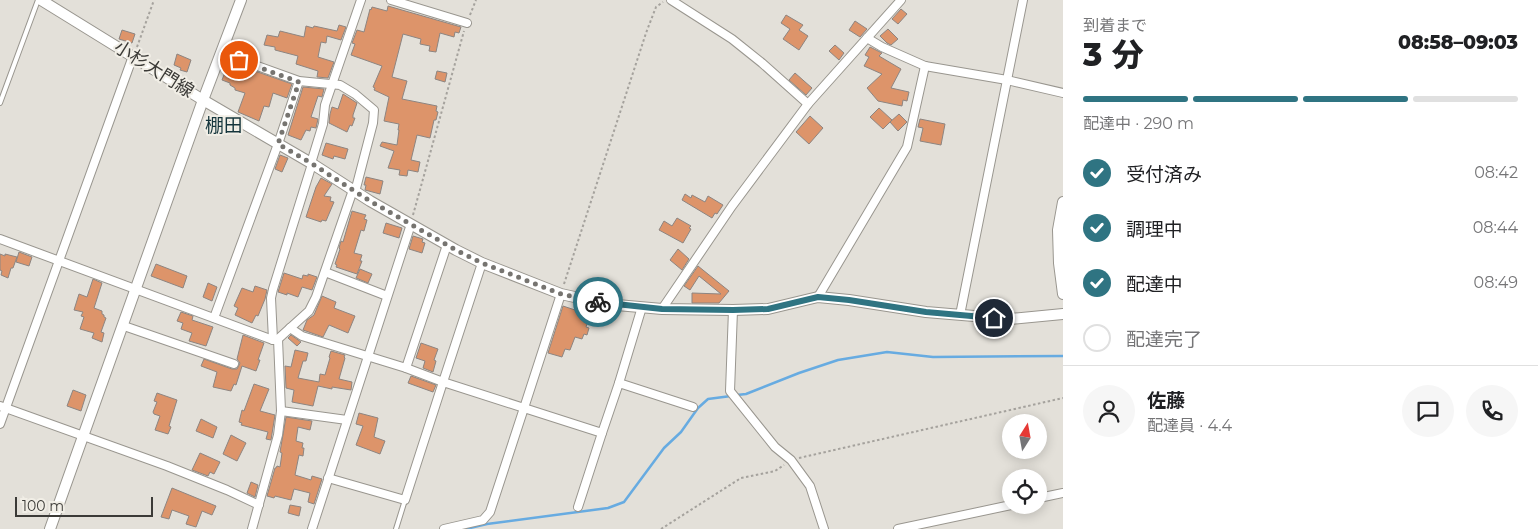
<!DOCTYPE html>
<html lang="ja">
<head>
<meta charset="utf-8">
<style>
  :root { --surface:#fff; --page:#f6f6f6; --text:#202124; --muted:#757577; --line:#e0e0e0; --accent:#2f7482 }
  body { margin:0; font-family:Montserrat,"Noto Sans JP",sans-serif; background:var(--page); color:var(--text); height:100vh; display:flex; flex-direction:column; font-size:19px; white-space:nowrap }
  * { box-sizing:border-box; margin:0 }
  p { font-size:16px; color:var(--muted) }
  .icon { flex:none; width:28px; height:28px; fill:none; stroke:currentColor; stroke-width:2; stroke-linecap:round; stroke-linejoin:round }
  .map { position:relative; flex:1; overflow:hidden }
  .sheet { display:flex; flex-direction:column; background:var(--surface); width:475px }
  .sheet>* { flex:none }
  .needle { width:32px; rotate:11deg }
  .tools { position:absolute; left:1002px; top:414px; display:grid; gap:10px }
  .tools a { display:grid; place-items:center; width:45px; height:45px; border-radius:50%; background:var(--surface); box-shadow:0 2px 12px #0003; font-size:25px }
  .scale { position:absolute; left:15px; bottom:12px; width:138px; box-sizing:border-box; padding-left:5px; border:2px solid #3b3a37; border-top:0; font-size:14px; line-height:18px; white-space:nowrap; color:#3b3a37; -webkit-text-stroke:4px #f1eee6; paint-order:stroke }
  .pin { position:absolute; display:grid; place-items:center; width:42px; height:42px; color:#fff; margin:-21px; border:2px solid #fff; border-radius:50%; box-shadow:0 1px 5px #0007 }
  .courier { position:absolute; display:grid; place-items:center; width:50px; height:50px; margin:-25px; border:4px solid #2f7482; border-radius:50%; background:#fff; color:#222; box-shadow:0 1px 6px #0007 }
  .headline em { font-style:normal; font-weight:800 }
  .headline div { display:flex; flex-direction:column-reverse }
  .headline { display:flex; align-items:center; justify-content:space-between; height:85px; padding:0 20px }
  h1 { font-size:32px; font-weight:800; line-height:38px }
  .bar { display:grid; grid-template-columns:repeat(4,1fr); gap:8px 5px; align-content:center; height:60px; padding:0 20px }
  .bar i { height:6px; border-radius:4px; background:var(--line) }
  .bar .current { background:var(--accent) }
  .bar p { grid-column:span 4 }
  .line { display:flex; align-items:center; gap:12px; padding:0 20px; border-top:1px solid var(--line) }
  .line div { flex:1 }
  .round { display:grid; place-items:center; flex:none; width:52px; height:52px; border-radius:26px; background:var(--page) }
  ol { padding:0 20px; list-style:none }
  li { display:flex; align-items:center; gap:15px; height:55px }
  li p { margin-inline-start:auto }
  li .icon { padding:5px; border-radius:50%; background:var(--accent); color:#fff; stroke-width:4 }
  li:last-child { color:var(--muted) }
  li i { width:28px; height:28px; border:2px solid var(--line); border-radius:50% }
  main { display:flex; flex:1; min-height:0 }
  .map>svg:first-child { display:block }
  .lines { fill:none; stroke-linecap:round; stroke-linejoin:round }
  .stream { stroke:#67abe1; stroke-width:2.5 }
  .building { fill:#dd946a; stroke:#8d8581 }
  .lane-casing { stroke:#99968f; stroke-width:6 }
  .street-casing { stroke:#99968f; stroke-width:10 }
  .secondary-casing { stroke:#99968f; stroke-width:12 }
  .path { stroke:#a5a29d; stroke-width:2; stroke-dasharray:2.5 2.5; stroke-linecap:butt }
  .lane { stroke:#fff; stroke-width:4 }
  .street { stroke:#fff; stroke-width:8 }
  .secondary { stroke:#fff; stroke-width:10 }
  .done { stroke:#767470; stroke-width:5; stroke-dasharray:0 9 }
  .route { stroke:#2f7482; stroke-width:6 }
  .labels { text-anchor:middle; stroke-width:4; stroke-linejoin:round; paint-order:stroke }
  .street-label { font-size:18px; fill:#3b3a37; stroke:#f1eee6 }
  .neighbourhood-label { font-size:19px; fill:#15353c; stroke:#f1eee6 }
</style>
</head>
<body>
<main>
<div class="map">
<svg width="1063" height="529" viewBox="0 0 1063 529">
  <rect width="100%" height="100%" fill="#e3e0d9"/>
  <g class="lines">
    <g class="stream">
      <polyline points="737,395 746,394 799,373 838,360 887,352 933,357 1063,356"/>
      <polyline points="466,529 487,524 608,508 624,502 664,448 681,432 698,408 708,399 731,396"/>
    </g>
  </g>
  <g class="building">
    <polygon points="388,6 461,27 459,33 455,32 454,37 440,33 436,52 429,51 430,46 420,44 421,39 403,34 392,77 407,81 402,99 437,106 436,111 438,112 436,120 434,120 430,138 417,135 411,160 420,162 418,172 408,170 407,176 399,175 400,170 388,168 394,151 380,146 382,142 397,145 399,130 398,130 399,124 384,121 389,97 374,90 375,88 373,87 382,66 351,55 355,44 352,43 357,30 364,32 370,9 371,10 372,7 387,11"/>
    <polygon points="901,9 907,14 898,24 892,19"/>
    <polygon points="786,15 803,25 799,30 808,36 799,50 783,39 790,29 781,23"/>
    <polygon points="855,21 867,29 860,37 849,30"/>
    <polygon points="339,25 346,27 341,40 327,36 326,43 321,42 318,57 334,62 328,78 317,77 318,71 296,64 298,56 275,50 275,47 264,45 267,35 278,37 280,31 304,37 306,26 313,28 314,26 337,31"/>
    <polygon points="888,29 898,39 891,45 887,43 880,36"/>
    <polygon points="122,30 135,34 132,43 119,39"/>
    <polygon points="835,45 844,53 839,60 829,51"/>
    <polygon points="870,47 882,53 879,56 901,69 891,88 909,92 907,101 903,100 902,106 878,101 867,88 882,74 864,66 869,57 865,55"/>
    <polygon points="177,54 191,60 187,72 180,70 181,68 174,65"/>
    <polygon points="229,62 292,84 287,98 273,93 269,107 264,106 259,121 238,112 245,93 235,90 235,88 230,85 230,83 222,80"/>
    <polygon points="437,71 447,73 445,82 435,79"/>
    <polygon points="795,73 812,88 806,95 789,80"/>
    <polygon points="303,87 324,89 322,97 318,96 311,117 318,119 316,128 311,127 310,131 306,130 301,140 288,135"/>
    <polygon points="343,94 357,103 353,115 353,118 355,118 352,126 350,125 347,132 329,123 330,114 332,107 338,109"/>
    <polygon points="879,108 892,120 883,129 870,117"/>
    <polygon points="899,114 907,122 898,131 890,122"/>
    <polygon points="810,116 823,128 809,144 796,132"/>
    <polygon points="920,119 945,124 941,145 920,141 923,128 918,127"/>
    <polygon points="326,143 348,149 345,159 334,156 333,159 322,155"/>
    <polygon points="280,155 288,158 282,172 275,169"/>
    <polygon points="366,177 383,181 380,194 365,190 366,185 364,185"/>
    <polygon points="321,178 332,184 324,196 331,197 330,201 334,202 326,221 322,220 321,222 306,217 316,187"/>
    <polygon points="685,194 691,198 692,195 705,202 708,196 723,205 717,214 715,213 712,218 682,200"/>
    <polygon points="352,211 366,215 364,219 367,220 364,231 361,230 354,253 362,255 360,261 362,261 357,274 336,267 337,265 335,264 340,249 339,248 341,241 343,242"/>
    <polygon points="677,218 691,226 689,228 691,229 683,243 659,230 664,221 672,226"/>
    <polygon points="386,223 402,228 399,238 383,233"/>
    <polygon points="413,236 423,239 422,242 425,243 422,253 409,249"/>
    <polygon points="678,249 689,259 682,270 670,260"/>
    <polygon points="19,252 32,257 29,266 16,262"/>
    <polygon points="0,254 5,256 5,254 17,257 13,268 11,268 8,278 1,275 2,271 0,270"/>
    <polygon points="156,264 187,276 183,288 151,276"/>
    <polygon points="698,266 729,291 719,303 692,303 692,293 721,294 699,276 690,290 684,286"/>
    <polygon points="360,269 372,274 368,283 356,278"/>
    <polygon points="284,273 302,279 303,275 308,276 308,274 317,277 312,290 302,287 298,297 287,293 287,295 278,292"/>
    <polygon points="93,279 102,283 94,308 102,311 102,314 104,315 104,317 106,318 101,332 104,333 102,342 92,338 94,333 80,329 84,317 81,316 83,312 74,310 79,294 87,297"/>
    <polygon points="208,283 217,287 212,301 203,297"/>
    <polygon points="255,286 267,290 265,299 258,316 256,315 252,323 235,315 238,308 234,306 242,288 253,292"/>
    <polygon points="322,296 336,302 334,308 355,316 348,333 329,325 323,337 303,330 307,320 314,315"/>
    <polygon points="563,306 590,315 586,327 589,328 587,335 584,334 582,339 575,337 570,350 565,349 562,357 548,353"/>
    <polygon points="181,312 193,316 192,320 213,327 206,346 189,341 192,333 181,329 183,323 177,321"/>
    <polygon points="243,335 264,343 258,360 260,360 256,371 242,366 236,385 234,384 231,391 213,387 217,372 201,366 204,359 232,369 237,369 240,363 237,359"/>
    <polygon points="291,335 301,342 297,346 288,338"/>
    <polygon points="421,343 438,349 434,360 436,361 433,372 423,368 425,361 416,358"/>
    <polygon points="295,350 308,353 306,361 303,361 298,378 319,382 320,374 325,375 330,358 329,357 331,351 345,355 344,357 345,358 339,379 352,382 351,390 332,387 332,389 318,386 313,406 292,402 294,390 286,388 285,366 291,367"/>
    <polygon points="411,376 436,385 433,392 408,383"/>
    <polygon points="254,384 269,389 260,411 275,415 271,440 266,439 268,432 241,425 242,423 239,422 242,410 244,411"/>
    <polygon points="73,390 86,395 81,411 67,406"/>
    <polygon points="157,393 177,400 169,426 171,427 168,434 155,430 160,416 154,414 153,412 157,402 154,401"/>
    <polygon points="359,413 378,418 374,437 385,441 380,454 356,445 363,426 356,424"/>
    <polygon points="286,417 312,421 310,430 298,427 296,441 303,443 302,448 304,448 303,456 299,455 295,475 311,480 312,476 322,479 314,504 308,502 310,493 294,489 291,500 275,496 274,498 267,496 275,468 276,468 277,466 280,467 282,453 280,452"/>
    <polygon points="201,419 217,427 213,438 196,431"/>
    <polygon points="231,435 246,443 237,461 223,454"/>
    <polygon points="200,453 220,462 214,474 210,472 208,476 192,470"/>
    <polygon points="251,482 258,485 255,497 247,493"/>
    <polygon points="172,488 216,506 212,515 202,511 196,527 186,524 189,516 172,510 169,519 161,517"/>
    <polygon points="290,505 301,507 299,516 288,513"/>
  </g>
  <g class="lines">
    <g class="lane-casing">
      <g id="lane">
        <polyline points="0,103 38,0"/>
        <polyline points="396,529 405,500"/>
      </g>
    </g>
    <g class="street-casing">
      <g id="street">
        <polyline points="391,0 467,23"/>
        <polyline points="671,0 732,39 762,63 808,104"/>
        <polyline points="867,38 882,47 925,66 1007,80 1063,93"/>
        <polyline points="221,53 299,81 340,85 355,94 374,110 373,123 355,192"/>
        <polyline points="278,144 299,81"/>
        <polyline points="311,163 323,124 325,105 361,0"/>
        <polyline points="0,239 273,340 278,339 309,311 316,297 353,190"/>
        <polyline points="325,272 387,296"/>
        <polyline points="818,297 907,147 925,66"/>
        <polyline points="662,309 732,206 808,104 901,0"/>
        <polyline points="733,310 730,391 775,447 791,460 810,486 824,529"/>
        <polyline points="960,315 1023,0"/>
        <polyline points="214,318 278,144"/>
        <polyline points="124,326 234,364"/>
        <polyline points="290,328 302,336 406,368 447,245"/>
        <polyline points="273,340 271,298 273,289 312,164"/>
        <polyline points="406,368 443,382 482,263"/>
        <polyline points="619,383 642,307"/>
        <polyline points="0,406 167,466 227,490 259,505"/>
        <polyline points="281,411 347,420"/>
        <polyline points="0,424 133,56"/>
        <polyline points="328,478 405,500 443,382 524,408 561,294"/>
        <polyline points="1039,498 1063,493"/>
        <polyline points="578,507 602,433"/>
        <polyline points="252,529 278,435 281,411 278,339"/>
        <polyline points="312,529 411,224"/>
        <polyline points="444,529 483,520 490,512 524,408 602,433 619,383 693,407"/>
        <polyline points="898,529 1011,505"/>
      </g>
    </g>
    <g class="secondary-casing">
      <g id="secondary">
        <polyline points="41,0 203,100 311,163 370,201 456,250 482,263 561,294 606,304 662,309 733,310 768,309 818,297 849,300 926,312 1010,319 1063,314"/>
        <polyline points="1063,202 1058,230 1059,263 1063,294"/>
        <polyline points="50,529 203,100 241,0"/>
      </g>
    </g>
    <g class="path">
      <polyline points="470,15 476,0"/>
      <polyline points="137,47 154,0"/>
      <polyline points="413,215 464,31"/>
      <polyline points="564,284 646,33 656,7 663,2"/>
      <polyline points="799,458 1063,398"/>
      <polyline points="661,529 741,478 775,471 784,465"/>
    </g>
    <use href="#lane" class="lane"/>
    <use href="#street" class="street"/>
    <use href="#secondary" class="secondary"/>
  </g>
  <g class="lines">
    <polyline class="done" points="239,60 299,82 278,144 311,163 370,201 456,250 482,263 561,294 598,302"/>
    <polyline class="route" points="598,302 662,309 733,310 768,309 818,297 849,300 926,312 994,318"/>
  </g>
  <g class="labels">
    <g class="street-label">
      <text transform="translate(154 69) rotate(32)" y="6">小杉大門線</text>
    </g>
    <g class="neighbourhood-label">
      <text x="224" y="132">棚田</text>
    </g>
  </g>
</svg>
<div class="tools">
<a><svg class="needle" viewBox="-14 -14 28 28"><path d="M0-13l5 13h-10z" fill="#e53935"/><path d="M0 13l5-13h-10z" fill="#757577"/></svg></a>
<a><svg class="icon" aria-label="locate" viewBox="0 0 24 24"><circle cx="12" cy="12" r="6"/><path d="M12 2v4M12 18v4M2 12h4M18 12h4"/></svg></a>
</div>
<div class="scale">100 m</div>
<div class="pin" style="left:239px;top:60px;background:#ea580c"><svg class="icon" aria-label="bag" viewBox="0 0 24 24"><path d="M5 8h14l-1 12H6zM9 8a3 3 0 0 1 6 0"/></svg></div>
<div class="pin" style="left:994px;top:318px;background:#1f2937"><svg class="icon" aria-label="home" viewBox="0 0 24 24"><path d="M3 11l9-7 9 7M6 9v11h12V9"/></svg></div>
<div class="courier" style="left:598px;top:302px"><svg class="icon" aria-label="bike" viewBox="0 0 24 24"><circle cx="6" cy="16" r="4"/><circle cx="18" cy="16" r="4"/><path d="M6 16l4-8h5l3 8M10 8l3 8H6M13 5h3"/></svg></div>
</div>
<section class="sheet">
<div class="headline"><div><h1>3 分</h1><p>到着まで</p></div><em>08:58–09:03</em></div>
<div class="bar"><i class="current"></i><i class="current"></i><i class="current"></i><i></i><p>配達中 · 290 m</p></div>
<ol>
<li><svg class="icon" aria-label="check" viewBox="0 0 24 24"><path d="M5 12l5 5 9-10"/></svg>受付済み<p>08:42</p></li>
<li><svg class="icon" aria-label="check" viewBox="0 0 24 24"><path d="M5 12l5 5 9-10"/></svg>調理中<p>08:44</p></li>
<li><svg class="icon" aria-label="check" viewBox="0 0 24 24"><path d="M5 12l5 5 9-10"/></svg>配達中<p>08:49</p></li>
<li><i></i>配達完了</li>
</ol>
<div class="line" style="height:90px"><a class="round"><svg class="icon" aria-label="person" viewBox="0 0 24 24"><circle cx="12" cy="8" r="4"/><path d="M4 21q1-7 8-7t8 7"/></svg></a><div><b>佐藤</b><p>配達員 · 4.4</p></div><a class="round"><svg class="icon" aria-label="chat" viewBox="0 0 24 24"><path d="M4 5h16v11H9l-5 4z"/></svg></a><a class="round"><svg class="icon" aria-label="phone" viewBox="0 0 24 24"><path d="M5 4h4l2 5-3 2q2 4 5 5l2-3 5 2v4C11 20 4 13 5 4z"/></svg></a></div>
</section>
</main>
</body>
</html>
